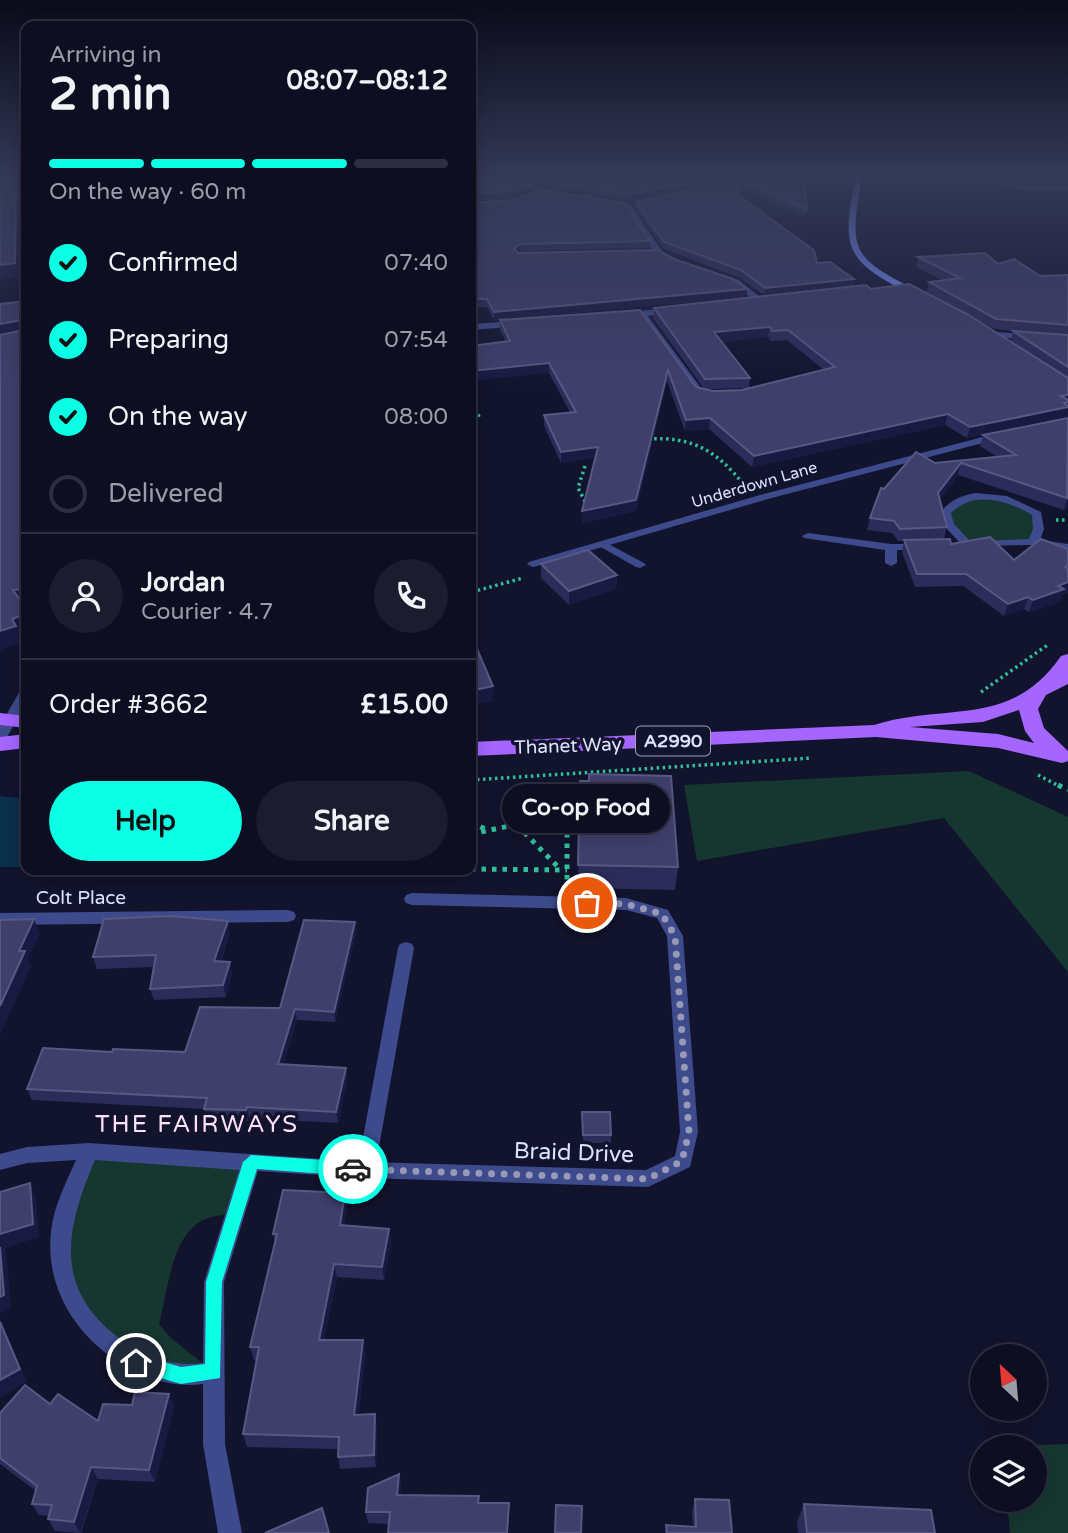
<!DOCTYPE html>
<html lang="en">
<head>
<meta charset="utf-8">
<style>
  :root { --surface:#0e0e22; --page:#1c1c2f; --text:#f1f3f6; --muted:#9b9ca5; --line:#2e2e40; --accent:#0affe5 }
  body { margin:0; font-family:"Varela Round",sans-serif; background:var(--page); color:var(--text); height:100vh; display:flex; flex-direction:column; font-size:26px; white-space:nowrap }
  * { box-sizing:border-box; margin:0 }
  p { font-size:23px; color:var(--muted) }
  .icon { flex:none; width:38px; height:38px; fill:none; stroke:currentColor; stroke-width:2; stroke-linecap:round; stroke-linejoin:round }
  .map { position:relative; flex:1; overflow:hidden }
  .panel { position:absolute; left:21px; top:21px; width:455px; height:854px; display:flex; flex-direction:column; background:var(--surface); border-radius:14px; box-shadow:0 4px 18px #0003,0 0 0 2px var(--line) }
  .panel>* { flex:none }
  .needle { width:46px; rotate:334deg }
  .controls { position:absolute; left:970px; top:1344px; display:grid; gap:14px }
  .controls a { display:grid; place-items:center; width:77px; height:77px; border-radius:50%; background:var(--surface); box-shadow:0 4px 18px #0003,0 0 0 2px var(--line); font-size:35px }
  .pin { position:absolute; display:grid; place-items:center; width:60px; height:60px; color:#fff; margin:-30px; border:4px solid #fff; border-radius:50%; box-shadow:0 2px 7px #0007 }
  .courier { position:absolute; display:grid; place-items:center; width:70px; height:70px; margin:-35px; border:5px solid #0affe5; border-radius:50%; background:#fff; color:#222; box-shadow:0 2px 9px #0007 }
  .bubble { position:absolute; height:49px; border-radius:24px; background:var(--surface); box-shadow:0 4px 18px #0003,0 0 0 2px var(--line); font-size:23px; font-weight:700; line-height:49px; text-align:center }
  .summary em { font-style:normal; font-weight:700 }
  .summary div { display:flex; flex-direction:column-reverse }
  .summary { display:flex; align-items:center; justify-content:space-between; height:119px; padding:0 28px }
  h1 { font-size:46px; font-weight:700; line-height:52px }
  .bar { display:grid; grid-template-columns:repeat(4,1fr); gap:10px 7px; align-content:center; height:84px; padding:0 28px }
  .bar i { height:9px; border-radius:5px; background:var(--line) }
  .bar .active { background:var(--accent) }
  .bar p { grid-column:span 4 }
  .line { display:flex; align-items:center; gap:18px; padding:0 28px; border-top:2px solid var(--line) }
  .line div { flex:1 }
  .round { display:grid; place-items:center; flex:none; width:74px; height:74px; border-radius:37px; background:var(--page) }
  ol { padding:0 28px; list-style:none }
  li { display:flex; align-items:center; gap:21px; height:77px }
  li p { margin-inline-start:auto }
  li .icon { padding:7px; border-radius:50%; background:var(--accent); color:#111; stroke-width:4 }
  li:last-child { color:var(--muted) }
  li i { width:38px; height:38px; border:4px solid var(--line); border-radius:50% }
  .primary-button { display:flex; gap:14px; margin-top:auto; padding:14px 28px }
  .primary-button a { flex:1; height:80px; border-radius:42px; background:var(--accent); color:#111; font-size:28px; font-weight:700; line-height:80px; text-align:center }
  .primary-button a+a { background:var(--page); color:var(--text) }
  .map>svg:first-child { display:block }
  .green { fill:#15372f }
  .water { fill:#0b304c }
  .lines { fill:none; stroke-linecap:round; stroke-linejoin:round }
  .path-far2 { stroke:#31c09a; stroke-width:2.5; stroke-dasharray:2 2.5; stroke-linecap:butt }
  .path-far1 { stroke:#31c09a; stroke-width:3.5; stroke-dasharray:2.5 3.5; stroke-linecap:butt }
  .path { stroke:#31c09a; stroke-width:5; stroke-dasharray:4.5 6; stroke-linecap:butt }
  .lane { fill:#3d4a8c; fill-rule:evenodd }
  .street { fill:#3d4a8c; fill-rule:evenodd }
  .secondary { fill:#758eff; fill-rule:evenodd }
  .primary { fill:#a565ff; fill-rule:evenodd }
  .wall { fill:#2b2c5a; fill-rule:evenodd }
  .shaded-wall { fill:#191a41 }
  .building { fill:#3f3f6c; stroke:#585883; stroke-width:2 }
  .route { fill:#0affe5 }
  .done { stroke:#9799b6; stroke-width:7; stroke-dasharray:0 12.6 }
  .labels { text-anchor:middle; stroke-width:7; stroke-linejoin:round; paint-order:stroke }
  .far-street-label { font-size:16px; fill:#dee1ff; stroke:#12132d }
  .shield { fill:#12132d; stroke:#a1a3c0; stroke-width:2 }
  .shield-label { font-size:18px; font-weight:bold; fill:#dee1ff }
  .street-label { font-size:19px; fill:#dee1ff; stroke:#12132d }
  .near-street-label { font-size:23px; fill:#dee1ff; stroke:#12132d }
  .near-neighbourhood-label { font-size:24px; letter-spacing:2px; fill:#ffe0fa; stroke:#12132d }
</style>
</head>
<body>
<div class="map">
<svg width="1068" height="1533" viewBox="0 0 1068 1533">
  <rect width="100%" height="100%" fill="#12132d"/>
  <g class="green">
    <polygon points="989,497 1037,514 1032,542 968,545 949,525 950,505"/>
    <polygon points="969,771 1068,817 1068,972 944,818 697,861 684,785"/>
    <path d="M89 1151 251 1162 235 1214C227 1215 216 1215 208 1218 171 1230 168 1292 159 1324L172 1339 214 1372 181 1375 97 1332 63 1262Z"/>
    <polygon points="1068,1444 1068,1533 1010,1533 1007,1500 1034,1500 1034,1447 1001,1446"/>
  </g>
  <polygon class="water" points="0,796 26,799 26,867 0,867"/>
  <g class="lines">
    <polyline class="path-far2" points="576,196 595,195"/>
    <g class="path-far1">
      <polyline points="471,398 480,419"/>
      <path d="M648 439C692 436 717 451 744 485"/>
      <polyline points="585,466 578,488 588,507"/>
      <polyline points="1056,520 1068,520"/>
      <polyline points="472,592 523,578"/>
      <polyline points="981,692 1049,644"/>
      <polyline points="1038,775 1061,787"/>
      <polyline points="471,780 812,758"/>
    </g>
    <g class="path">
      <polyline points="1058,785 1068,790"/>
      <polyline points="567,791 567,882"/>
      <polyline points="471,822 487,830"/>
      <polyline points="517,825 560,869"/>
      <polyline points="471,834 567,814"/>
      <polyline points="471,869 567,870"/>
    </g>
    <g class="lane">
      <polygon points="639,312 645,312 704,392 704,396 698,396 639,316"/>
      <polygon points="603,541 644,563 646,565 640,568 636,567 599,546 597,544"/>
      <polygon points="406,942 412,944 414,948 375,1170 373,1176 366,1178 359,1176 357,1170 398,948 400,944"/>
    </g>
    <g class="street">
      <polygon points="517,175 524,175 534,186 562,194 558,196 530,189"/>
      <polygon points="962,175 982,177 993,175 989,178 1025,186 1068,186 1068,190 1025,190"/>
      <polygon points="15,195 26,195 26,199 13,198"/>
      <path d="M606 200 630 204 662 251 676 259V263C652 262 637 225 624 208L606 204Z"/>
      <polygon points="722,275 739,280 766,302 759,304 733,284 719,279 718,277"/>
      <polygon points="672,308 675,309 675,313 626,318 622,315 626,312"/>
      <polygon points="518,321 521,322 521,326 471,330 471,324"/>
      <polygon points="994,332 1068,337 1068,343 991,337 991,333"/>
      <polygon points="998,433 1002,434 1002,438 768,499 537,566 533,567 527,564 529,562 760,495"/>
      <path d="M976 493 1007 496 1041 512 1044 529 1040 540 1068 544V550L1032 545 975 546 973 544 979 541 1029 539 1033 529 1032 515C1007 500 973 490 951 513L954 524 974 545 968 548 964 547 945 527 940 513C950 500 960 496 976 493Z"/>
      <polygon points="808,533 891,544 920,544 926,547 920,550 897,550 897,563 891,566 885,563 885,550 804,538 802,536"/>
      <polygon points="26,688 26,703 5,741 0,742 0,726 21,689"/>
      <path d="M412 893 626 898 668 910 683 936 698 1132 690 1167 648 1187 366 1178 258 1171 224 1282 225 1444 242 1533H218L203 1444V1384C174 1388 147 1379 122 1364 70 1333 39 1276 54 1215 59 1196 68 1178 76 1160L27 1163 0 1170V1154L27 1147 89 1143 366 1162 646 1170 675 1156 680 1132 667 936 657 918 626 910 412 905 406 903 404 899 406 895ZM95 1160 239 1170 204 1282 203 1363C174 1367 147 1358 123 1341 52 1290 65 1230 95 1160Z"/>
      <polygon points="288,910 294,912 296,916 294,920 288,922 0,925 0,913"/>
    </g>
    <path class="secondary" d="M856 175H862C850 250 848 256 918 291V295H912C844 260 841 249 856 175Z"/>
    <g class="primary">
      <path d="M1068 654V684L1046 695 1038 709 1044 728 1068 751V761L1062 763 998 748 876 737 471 756V742L874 725C947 702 1011 729 1061 656ZM1019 710 1025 731 1034 743 998 734 910 727 983 722Z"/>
      <polygon points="0,713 26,716 26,728 0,725"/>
      <polygon points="26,734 26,748 0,751 0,737"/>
    </g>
  </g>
  <g class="wall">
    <polygon points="1030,175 1068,175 1068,185 1035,183"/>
    <polygon points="537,176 810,177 809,183 805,183 807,210 806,217 743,188 739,196 817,263 854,279 853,286 764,295 740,278 664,249 635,209 636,202 681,192 627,201 545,187 537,183"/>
    <polygon points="471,203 650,241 649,248 521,251 518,253 671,258 747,289 746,297 494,320 487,307 471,307"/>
    <polygon points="918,257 998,264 1040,276 1068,275 1068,335 994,329 927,292 929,282 942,280 916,267"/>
    <path d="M871 289 1028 353 1011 341 1013 331 1068 335V412L1067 418 967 438 945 425 752 467 709 429 685 431 667 381 636 511 582 523V511L595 458 561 463 544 426V415L570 412 549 373 506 342 500 330V320L640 310 696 387 704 389 653 318 654 308ZM768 337 771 341 787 340 824 370 742 390 713 391 707 389 749 388 750 378 722 342Z"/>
    <polygon points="1068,418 1068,506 1064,510 958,475 940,499 947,527 944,539 951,544 1014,560 1068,549 1068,593 1062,595 1060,602 1029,612 1024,609 1004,616 963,586 915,587 902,552 904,541 898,541 892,533 867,530 870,518 884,489 935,463 997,457 980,446 983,435"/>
    <polygon points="541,564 617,575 616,589 569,605 541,578"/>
    <polygon points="580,781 678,867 675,890 578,888"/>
    <polygon points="355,922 356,933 335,1022 297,1020 283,1065 346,1068 347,1079 338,1123 249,1118 248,1121 207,1119 204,1109 32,1100 27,1089 112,1052 185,1052 280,1008"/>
    <polygon points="230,932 221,962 230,962 232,974 226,997 154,1000 150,989 154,967 97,969 93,957"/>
    <polygon points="582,1112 611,1135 611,1143 583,1143"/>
    <polygon points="347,1207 344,1225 389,1229 391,1242 384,1280 337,1277 324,1340 363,1340 366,1353 358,1415 375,1414 377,1427 376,1467 340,1469 338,1457 338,1449 247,1447 243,1434 256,1360 254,1360 250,1347 275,1242 273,1234"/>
    <polygon points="169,1394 174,1406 155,1482 98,1479 81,1533 55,1531 48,1519 49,1516 39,1515 32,1504 36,1491 0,1464 0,1413 50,1404 98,1421"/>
    <polygon points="399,1474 401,1486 400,1495 479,1503 509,1515 508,1533 388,1533 389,1524 368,1523 366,1512"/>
    <polygon points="695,1499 732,1533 665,1533 666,1525 693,1526 692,1512"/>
    <polygon points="804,1504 935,1533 798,1533 797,1522"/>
  </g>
  <g class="shaded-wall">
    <polygon points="16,175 18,175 19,177 19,192 17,193 19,201 18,277 0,280 0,265 7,186 10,181"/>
    <polygon points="744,181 743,188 735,201 736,194"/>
    <polygon points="691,183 691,190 627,201 627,194"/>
    <polygon points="529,185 529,191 510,197 471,201 471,194"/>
    <polygon points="521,244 521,251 515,255 514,248"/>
    <polygon points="854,279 853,286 764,295 765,288"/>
    <polygon points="747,289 746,297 494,320 494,312"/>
    <polygon points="22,320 25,334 0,339 0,324"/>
    <polygon points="770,327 768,337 713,343 714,332"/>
    <polygon points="549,363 549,373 471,381 471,371"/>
    <polygon points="668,370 667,381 636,511 582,523 582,511"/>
    <polygon points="1068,395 1068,412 1067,418 967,438 970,427 1061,396"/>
    <polygon points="948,414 945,425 752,467 754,456"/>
    <polygon points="710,418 709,429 685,431 686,420"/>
    <polygon points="598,447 598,458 561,463 561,452"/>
    <polygon points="961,463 958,475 935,505 938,493"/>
    <polygon points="1067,498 1068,498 1068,506 1064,510"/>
    <polygon points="617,575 616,589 569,605 569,591"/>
    <polygon points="1068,582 1068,593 1062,595 1060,602 1029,612 1033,600 1058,586"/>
    <polygon points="26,589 26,607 19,607 13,590"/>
    <polygon points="1028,597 1024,609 1004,616 1008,604"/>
    <polygon points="26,614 26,633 19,636 22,643 0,650 0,631 12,619"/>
    <polygon points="493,686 493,701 471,706 471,691"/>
    <polygon points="34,919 40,934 28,959 31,967 0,1035 0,1006 19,951"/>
    <polygon points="228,921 230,932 217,973 214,961"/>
    <polygon points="355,922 356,933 335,1022 334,1012"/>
    <polygon points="230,962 232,974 226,997 223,985"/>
    <polygon points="295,1009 297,1020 280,1075 278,1064"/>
    <polygon points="346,1068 347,1079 338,1123 336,1112"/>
    <polygon points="247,1107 249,1118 248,1121 246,1110"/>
    <polygon points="30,1183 36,1197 39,1237 6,1248 11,1309 0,1313 0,1234"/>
    <polygon points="345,1193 347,1207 342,1238 340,1225"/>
    <polygon points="389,1229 391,1242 384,1280 382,1267"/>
    <polygon points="334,1264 337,1277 322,1352 319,1340"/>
    <polygon points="0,1318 27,1381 0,1398"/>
    <polygon points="363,1340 366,1353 357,1428 354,1415"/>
    <polygon points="169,1394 174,1406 155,1482 149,1470"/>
    <polygon points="375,1414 377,1427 376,1467 374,1455"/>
    <polygon points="91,1467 98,1479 80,1533 74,1522"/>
    <polygon points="399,1474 401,1486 399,1507 397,1495"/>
  </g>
  <g class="building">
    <polygon points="0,175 16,175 16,180 10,181 7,186 16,189 15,263 0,265"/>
    <polygon points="471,175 520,175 529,185 510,191 471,194"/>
    <polygon points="547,175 810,175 810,177 804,176 807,210 744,181 736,194 814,250 817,263 830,262 854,279 765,288 741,270 664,242 636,202 690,190 691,183 627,194 545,181 537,176"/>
    <polygon points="542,190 624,203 650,241 521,244 514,248 518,253 658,250 671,258 733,279 747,289 494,312 487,299 471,299 471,203 512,200"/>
    <polygon points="985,253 998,264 1014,259 1040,276 1068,275 1068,325 996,319 929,282 960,278 918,257"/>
    <polygon points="909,284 967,314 1068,378 1068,395 1061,396 1068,400 1068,402 1064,403 1068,406 1068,407 970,427 948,414 754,456 710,418 686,420 668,370 636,500 582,511 598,447 561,452 544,415 576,412 549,363 471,371 471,346 510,341 500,320 640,310 696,387 713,391 742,390 835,367 788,330 772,331 770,327 714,332 750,378 705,379 654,308 866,285 871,289"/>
    <polygon points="26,301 26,589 13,590 26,608 26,614 12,619 16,626 0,631 0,335 24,330 22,320 0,324 0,304"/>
    <polygon points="1013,331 1068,335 1068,367"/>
    <polygon points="1068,418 1067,498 961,463 938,493 947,527 900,529 894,521 870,518 881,488 884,489 916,452 935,463 1016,455 983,435"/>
    <polygon points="990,537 1014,560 1041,539 1068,549 1068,565 1065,567 1068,569 1068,582 1058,586 1064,589 1033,600 1028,597 1008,604 966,574 917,574 904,540 950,539 951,544"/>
    <polygon points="588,550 617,575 569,591 541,564"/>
    <polygon points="477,649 493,686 471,691 471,650"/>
    <polygon points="589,774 671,776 678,867 578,865 580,781 589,781"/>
    <polygon points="171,916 228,921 214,961 230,962 223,985 150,989 156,955 93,957 104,919"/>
    <polygon points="34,919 19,951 25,951 0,1006 0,920"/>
    <polygon points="304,920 355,922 334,1012 295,1009 278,1064 346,1068 336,1112 247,1107 246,1110 204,1109 207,1098 27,1089 43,1048 112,1052 113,1049 185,1052 200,1007 280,1008"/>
    <polygon points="582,1112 610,1112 611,1135 583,1135"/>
    <polygon points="30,1183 33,1224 0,1234 0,1192"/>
    <polygon points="283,1190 345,1193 340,1225 389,1229 382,1267 334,1264 319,1340 363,1340 354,1415 375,1414 374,1455 338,1457 339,1437 243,1434 259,1347 250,1347 277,1234 273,1234"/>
    <polygon points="0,1247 4,1295 0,1297"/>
    <polygon points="0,1322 20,1369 0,1380"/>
    <polygon points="25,1385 50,1404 58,1394 98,1421 103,1404 132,1405 135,1392 169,1394 149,1470 91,1467 74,1522 48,1519 52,1505 32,1504 37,1486 0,1458 0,1413"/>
    <polygon points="399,1474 397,1495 479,1496 478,1503 509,1503 507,1533 388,1533 390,1512 366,1512 368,1488"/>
    <polygon points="695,1499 729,1500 732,1533 667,1533 666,1525 696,1527"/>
    <polygon points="804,1504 931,1510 935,1533 807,1533"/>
    <polygon points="556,1505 582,1506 581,1533 555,1533"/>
    <polygon points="322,1508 329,1533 265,1533"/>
  </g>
  <linearGradient id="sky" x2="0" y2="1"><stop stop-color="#0a0a19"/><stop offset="0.45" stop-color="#333957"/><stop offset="1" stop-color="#333957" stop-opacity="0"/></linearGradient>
  <rect width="1068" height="389" fill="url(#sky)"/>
  <polygon class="route" points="251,1155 353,1162 360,1169 353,1176 257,1169 222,1282 220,1378 181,1384 130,1369 127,1363 130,1357 136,1354 181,1367 205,1364 206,1282 243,1162"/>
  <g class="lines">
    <polyline class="done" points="353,1169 648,1179 682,1161 689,1132 675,936 662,914 626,904 587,903"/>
  </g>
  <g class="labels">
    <g class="far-street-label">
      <text transform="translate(754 484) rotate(-16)" y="6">Underdown Lane</text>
    </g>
    <rect class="shield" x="636" y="726.5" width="74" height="29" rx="5"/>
    <g class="shield-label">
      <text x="673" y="747">A2990</text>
    </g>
    <g class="street-label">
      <text transform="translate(568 745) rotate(-2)" y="7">Thanet Way</text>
      <text x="81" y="904">Colt Place</text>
    </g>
    <g class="near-street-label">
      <text transform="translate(574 1152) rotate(2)" y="8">Braid Drive</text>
    </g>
    <g class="near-neighbourhood-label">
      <text x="197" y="1132">THE FAIRWAYS</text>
    </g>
  </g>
</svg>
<div class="controls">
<a><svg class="needle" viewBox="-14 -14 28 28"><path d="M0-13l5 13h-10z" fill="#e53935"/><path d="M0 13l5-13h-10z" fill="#9b9ca5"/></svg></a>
<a><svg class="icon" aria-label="layers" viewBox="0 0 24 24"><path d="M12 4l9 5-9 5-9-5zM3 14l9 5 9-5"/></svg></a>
</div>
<div class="pin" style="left:587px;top:903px;background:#ea580c"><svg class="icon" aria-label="bag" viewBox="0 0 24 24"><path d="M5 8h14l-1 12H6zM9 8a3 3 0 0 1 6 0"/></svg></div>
<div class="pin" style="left:136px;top:1363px;background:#1f2937"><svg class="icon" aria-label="home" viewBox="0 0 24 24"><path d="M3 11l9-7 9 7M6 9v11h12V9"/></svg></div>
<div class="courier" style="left:353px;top:1169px"><svg class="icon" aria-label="car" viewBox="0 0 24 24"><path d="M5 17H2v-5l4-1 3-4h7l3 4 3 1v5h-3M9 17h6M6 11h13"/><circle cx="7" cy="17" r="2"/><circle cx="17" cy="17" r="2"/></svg></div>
<div class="bubble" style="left:502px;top:784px;width:168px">Co-op Food</div>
<section class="panel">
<div class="summary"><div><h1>2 min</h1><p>Arriving in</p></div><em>08:07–08:12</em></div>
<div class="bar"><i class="active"></i><i class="active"></i><i class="active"></i><i></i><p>On the way · 60 m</p></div>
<ol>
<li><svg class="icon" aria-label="check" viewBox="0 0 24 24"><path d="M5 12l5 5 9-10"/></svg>Confirmed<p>07:40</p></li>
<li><svg class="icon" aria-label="check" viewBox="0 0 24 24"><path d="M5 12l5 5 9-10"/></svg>Preparing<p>07:54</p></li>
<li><svg class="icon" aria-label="check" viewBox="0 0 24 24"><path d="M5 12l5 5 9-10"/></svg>On the way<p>08:00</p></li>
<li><i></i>Delivered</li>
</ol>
<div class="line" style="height:126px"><a class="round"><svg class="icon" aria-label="person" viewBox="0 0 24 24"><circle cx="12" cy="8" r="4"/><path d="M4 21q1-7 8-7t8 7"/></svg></a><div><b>Jordan</b><p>Courier · 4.7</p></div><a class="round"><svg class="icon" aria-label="phone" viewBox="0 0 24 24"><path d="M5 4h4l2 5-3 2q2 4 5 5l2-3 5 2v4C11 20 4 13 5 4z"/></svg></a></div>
<div class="line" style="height:91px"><div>Order #3662</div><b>£15.00</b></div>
<div class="primary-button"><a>Help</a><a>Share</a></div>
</section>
</div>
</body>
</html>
